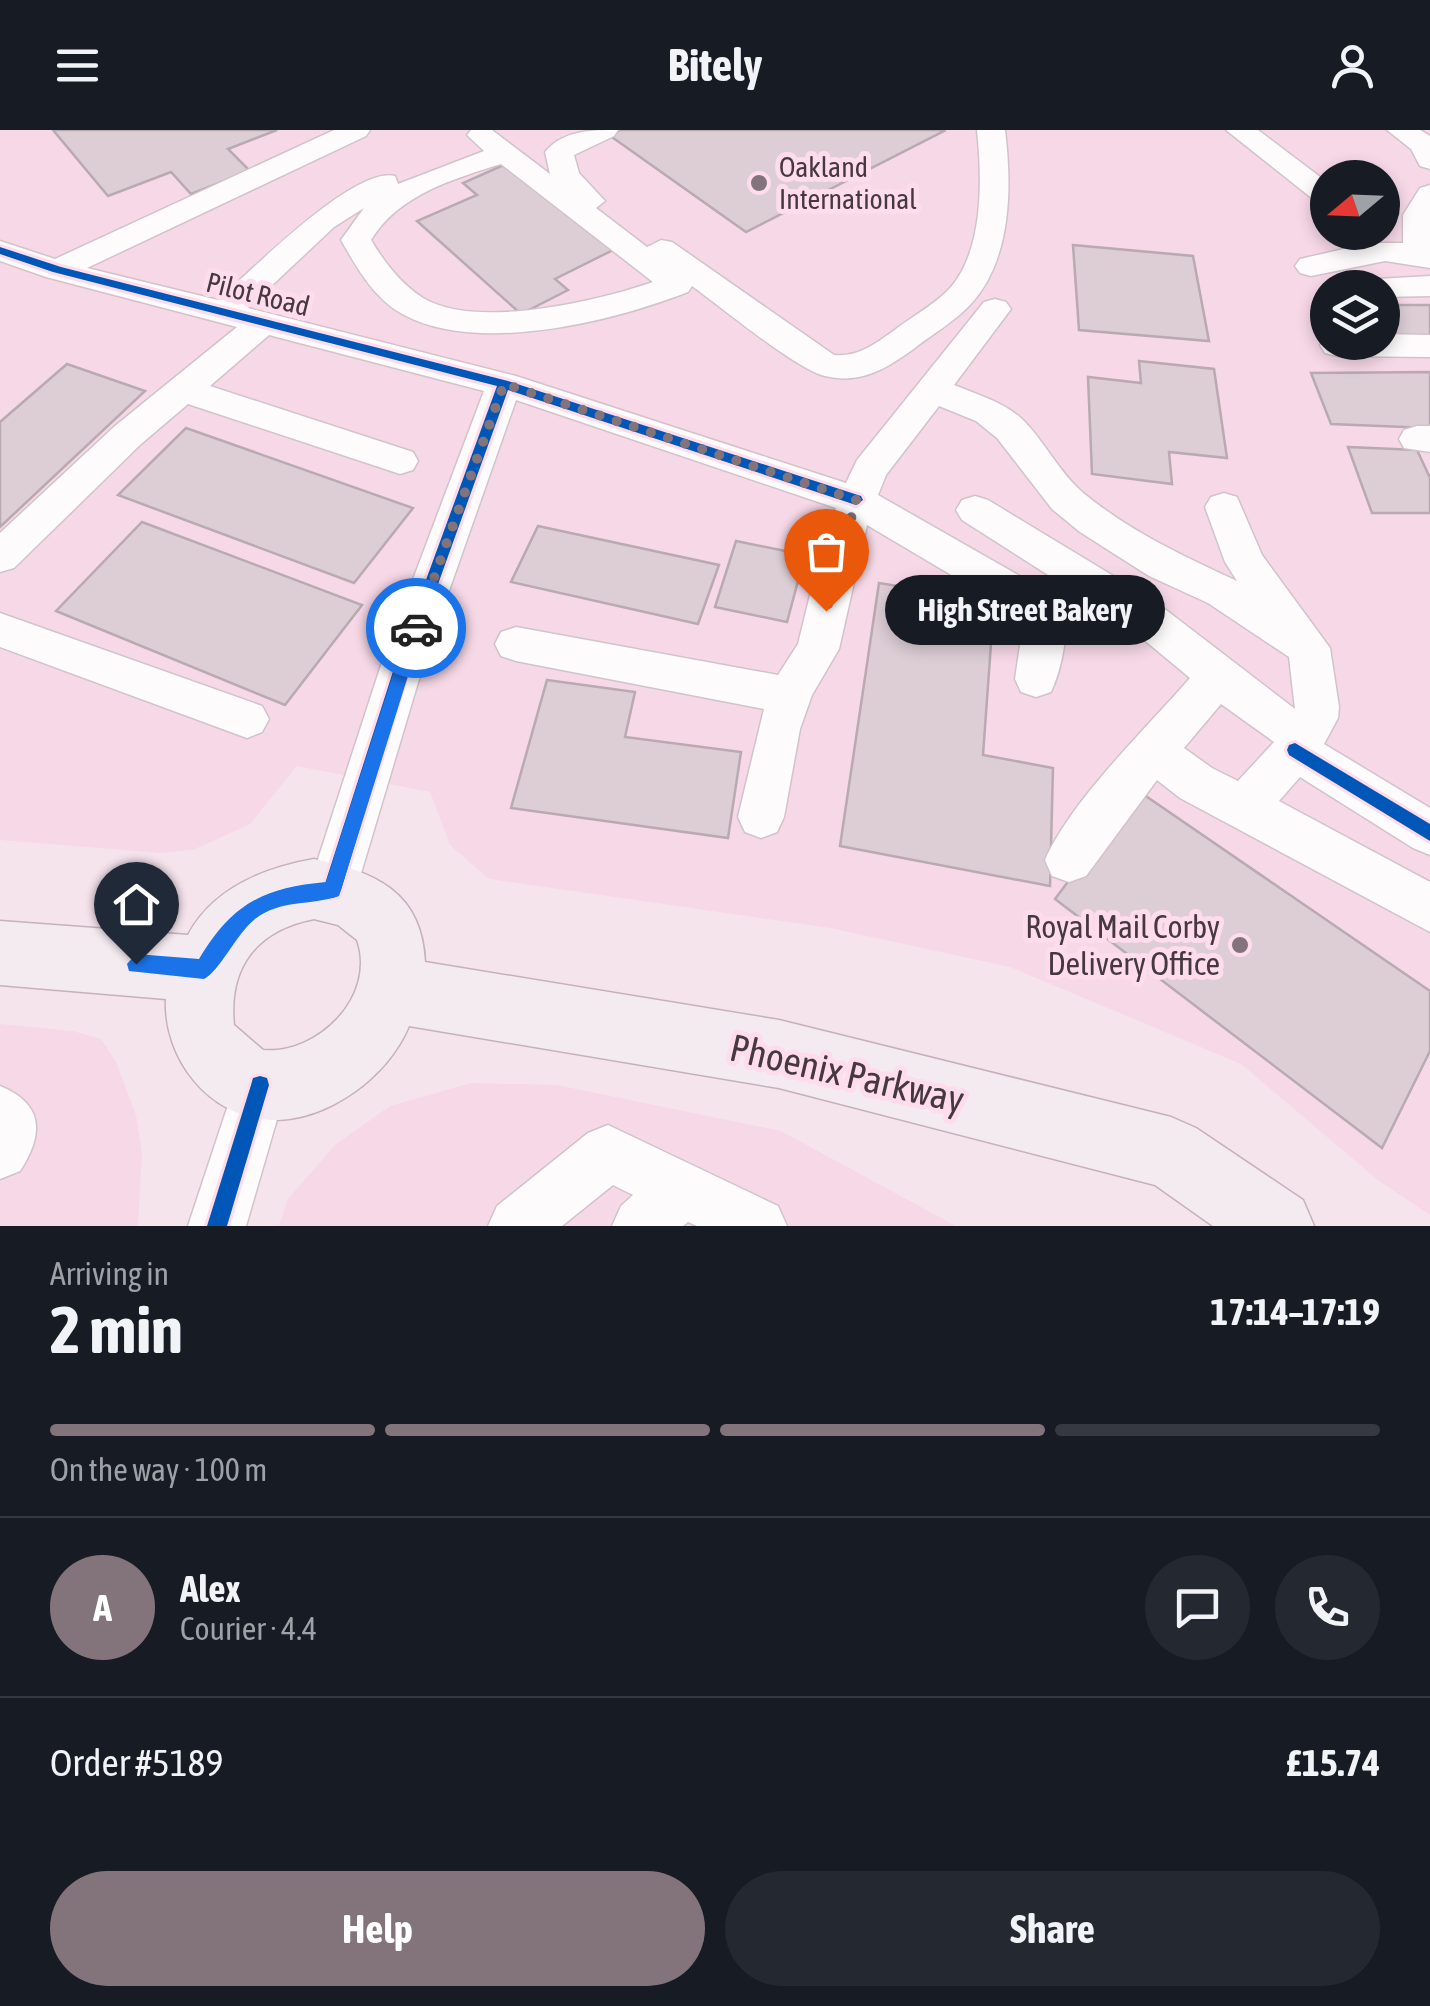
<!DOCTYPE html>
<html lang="en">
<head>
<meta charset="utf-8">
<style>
  :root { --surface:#171b24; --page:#242831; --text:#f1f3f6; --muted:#9ea1a6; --line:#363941; --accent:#83747b }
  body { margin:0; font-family:"Asap Condensed",sans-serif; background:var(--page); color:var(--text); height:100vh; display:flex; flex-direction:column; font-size:38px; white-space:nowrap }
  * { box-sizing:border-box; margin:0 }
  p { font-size:32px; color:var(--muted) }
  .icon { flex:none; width:55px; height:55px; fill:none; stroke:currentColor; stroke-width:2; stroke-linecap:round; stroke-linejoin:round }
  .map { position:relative; height:1096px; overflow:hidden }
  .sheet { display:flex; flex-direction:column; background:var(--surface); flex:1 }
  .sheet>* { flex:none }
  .needle { width:65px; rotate:251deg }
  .fabs { position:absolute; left:1310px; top:30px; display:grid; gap:20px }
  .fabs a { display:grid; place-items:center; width:90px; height:90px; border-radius:50%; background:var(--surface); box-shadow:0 5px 15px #0003; font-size:50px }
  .pin { position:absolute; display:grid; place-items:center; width:85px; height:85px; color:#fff; margin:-102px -42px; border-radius:50% 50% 50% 0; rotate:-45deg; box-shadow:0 0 10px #0007 }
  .pin .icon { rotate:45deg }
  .courier { position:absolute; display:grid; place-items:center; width:100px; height:100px; margin:-50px; border:8px solid #1a73e8; border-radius:50%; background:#fff; color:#222; box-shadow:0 2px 12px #0007 }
  .bubble { position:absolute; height:70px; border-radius:35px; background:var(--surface); box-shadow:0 5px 15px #0003; font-size:32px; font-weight:700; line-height:70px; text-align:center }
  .headline em { font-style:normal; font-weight:700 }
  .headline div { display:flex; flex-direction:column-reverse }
  .headline { display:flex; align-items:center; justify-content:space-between; height:170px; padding:0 50px }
  h1 { font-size:65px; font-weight:700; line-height:75px }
  .bar { display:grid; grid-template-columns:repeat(4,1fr); gap:15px 10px; align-content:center; height:120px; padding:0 50px }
  .bar i { height:12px; border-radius:8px; background:var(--line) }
  .bar .active { background:var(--accent) }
  .bar p { grid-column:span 4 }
  .line { display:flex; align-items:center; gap:25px; padding:0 50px; border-top:2px solid var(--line) }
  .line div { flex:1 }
  .round { display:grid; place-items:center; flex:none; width:105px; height:105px; border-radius:52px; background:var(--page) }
  .action { display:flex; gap:20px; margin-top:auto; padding:20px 50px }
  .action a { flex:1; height:115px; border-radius:60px; background:var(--accent); color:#fff; font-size:40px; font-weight:700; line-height:115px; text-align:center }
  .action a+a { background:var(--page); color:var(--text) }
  header { display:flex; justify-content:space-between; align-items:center; height:130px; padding:0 50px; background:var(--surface); font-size:45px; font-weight:700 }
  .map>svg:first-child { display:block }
  .built { fill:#f7d8e7; fill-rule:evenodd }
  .building { fill:#ddced6; stroke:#b8aab0; stroke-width:2.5 }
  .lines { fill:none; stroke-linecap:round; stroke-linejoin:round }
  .minor-casing { stroke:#d1c3ca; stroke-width:3 }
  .major-casing { stroke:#c5b1bb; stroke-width:3 }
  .minor { fill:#fefbfc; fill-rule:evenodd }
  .major { fill:#f4ebf0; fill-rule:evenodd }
  .cycleway-casing { stroke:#fedcec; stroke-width:6 }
  .cycleway { fill:#0057b8; fill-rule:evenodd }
  .route { fill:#1a73e8 }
  .done { stroke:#83747b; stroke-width:10; stroke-dasharray:0 18 }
  .poi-dot { fill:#83747b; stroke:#fedcec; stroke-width:4 }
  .labels { text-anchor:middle; stroke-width:10; stroke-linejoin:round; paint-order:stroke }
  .far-poi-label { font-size:28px; fill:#45383e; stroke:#fedcec; text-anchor:start }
  .far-street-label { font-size:28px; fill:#45383e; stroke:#fedcec }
  .poi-label { font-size:32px; fill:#45383e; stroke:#fedcec; text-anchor:end }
  .near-street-label { font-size:38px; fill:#45383e; stroke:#fedcec }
</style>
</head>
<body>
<header><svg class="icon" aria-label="menu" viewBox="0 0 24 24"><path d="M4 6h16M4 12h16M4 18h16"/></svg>Bitely<svg class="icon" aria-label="person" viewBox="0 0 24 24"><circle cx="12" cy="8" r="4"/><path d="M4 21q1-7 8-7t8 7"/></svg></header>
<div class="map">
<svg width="1430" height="1096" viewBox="0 0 1430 1096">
  <rect width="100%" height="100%" fill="#f6e4ed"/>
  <g class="built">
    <path d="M0 0H1430V1085L1379 1051 1241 934 1010 837 830 798 489 749 450 715 430 662 297 636 250 694 193 720 159 723 0 710ZM1328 48H1382V102H1328ZM1328 158H1382V212H1328Z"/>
    <polygon points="0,894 73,901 101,909 116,932 136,985 142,1024 138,1096 0,1096"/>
    <polygon points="471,953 557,955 781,1001 956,1096 279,1096 288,1069 335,1015 390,976"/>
  </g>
  <g class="building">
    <polygon points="53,0 277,0 228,19 250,41 191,64 171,42 108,66"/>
    <polygon points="620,0 942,0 944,1 746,102 609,5"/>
    <polygon points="508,33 615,119 555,149 568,160 521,184 417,91 477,65 463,53"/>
    <polygon points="1073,115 1193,126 1209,211 1079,200"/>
    <polygon points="1382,175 1430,175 1430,208 1392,208 1382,189"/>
    <polygon points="1139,231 1214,239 1227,328 1169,322 1172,354 1092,344 1088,247 1141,253"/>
    <polygon points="67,234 145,261 0,397 0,292"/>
    <polygon points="1430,242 1430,298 1331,294 1311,243"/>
    <polygon points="186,298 413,378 354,453 118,365"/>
    <polygon points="1348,317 1417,320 1430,348 1430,383 1372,383"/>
    <polygon points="142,392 362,475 285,575 56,481"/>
    <polygon points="538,396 719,435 698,494 511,452"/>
    <polygon points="736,411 805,425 787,492 715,477"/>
    <polygon points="879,453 994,472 983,625 1053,638 1050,756 840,716"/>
    <polygon points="547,550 635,562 625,607 741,622 728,708 511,678"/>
    <polygon points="1137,660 1430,861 1430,921 1382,1018 1055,769"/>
  </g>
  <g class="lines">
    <g class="minor-casing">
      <g id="minor">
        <path d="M334 0H370L366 6 87 138 218 170C250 142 354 36 395 46L398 54 484 21 467 5 471 0H492L550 44 545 22C563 0 592 0 618 0L614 6 574 25 579 43 605 71 596 78 647 117 661 110 672 112 834 225C860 227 876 213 896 199 914 185 936 174 951 157 984 118 982 47 977 0H1005C1012 57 1012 130 970 175 954 192 934 203 916 217 888 238 860 255 825 246 797 240 720 176 692 156L688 162C613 191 480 225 404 185 374 169 357 138 341 110L364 78 334 97 248 178 516 246 846 353 857 330 984 172 995 169 1006 172 1011 179 954 255C978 265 1004 272 1023 290 1045 312 1059 342 1082 362 1129 401 1183 426 1237 451L1225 432 1205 377 1211 367 1224 363 1237 367 1262 425 1330 518 1339 577 1338 588 1324 614 1430 678V725L1413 718 1300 647 1279 671 1430 752V802L1180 668 1157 650 1086 746 1069 752 1052 746 1045 730C1072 669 1145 600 1190 548L1125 494 962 390 956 380 962 370 975 366 988 370 1153 470 1295 579 1289 527 1208 473 1149 446 1080 402 1052 379 997 308 976 291 939 276 886 345 878 365 1060 469C1072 492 1062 539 1051 562L1036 567 1021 562 1015 549 1024 488 867 395 839 519 812 565 800 599 784 687 777 702 761 708 745 702 738 687 764 579 516 531 501 526 495 514 501 502 516 497 778 545 798 514 825 404 836 378 516 270 425 529 356 760 349 776 332 783 315 776 308 760 383 529 484 261 269 205 210 256 413 322 418 331 413 340 400 344 188 274 141 314 14 438 0 442V403L115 296 237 197 46 147 0 131V111L55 129ZM501 34 653 152C598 171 476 200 423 168 400 153 385 133 371 110 398 65 453 49 501 34ZM1221 574 1274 612 1238 651 1212 638 1184 618Z"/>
        <polygon points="1226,0 1258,0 1328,53 1328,76 1318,73"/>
        <polygon points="1387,0 1420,0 1430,6 1430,39 1420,36 1411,19"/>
        <polygon points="1430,55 1430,138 1385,131 1311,146 1300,143 1295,136 1300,129 1370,113 1403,113 1403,85 1420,58"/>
        <polygon points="1430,146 1430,166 1382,167 1382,158 1355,157 1360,150"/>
        <polygon points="1382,204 1430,205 1430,227 1337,226 1325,223 1320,215 1328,206 1328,212 1382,212"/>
        <polygon points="1417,296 1430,296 1430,322 1404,318 1399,309 1404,300"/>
        <polygon points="0,483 262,576 269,589 262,602 247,608 0,517"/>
        <polygon points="260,928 279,936 287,955 246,1096 188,1096 241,936"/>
        <path d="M0 956C44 974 44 1004 20 1041L0 1049Z"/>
        <polygon points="608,995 778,1076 787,1096 697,1096 688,1092 683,1096 612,1096 621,1076 633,1065 613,1055 562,1096 488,1096 497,1076 588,1003"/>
      </g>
    </g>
    <g class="major-casing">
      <path id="major" d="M314 729C374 742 422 761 425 832L779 890 1171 987 1196 998 1303 1070 1314 1096H1213L1155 1055 779 958 409 896C388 947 327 992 270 990 208 987 163 927 166 869L0 855V791L188 805C213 758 264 738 314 729ZM314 789 338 795 357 810C377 866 318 925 263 920L234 895C228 837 257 800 314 789Z"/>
    </g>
    <use href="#minor" class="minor"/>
    <use href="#major" class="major"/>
    <g class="cycleway-casing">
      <g id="cycleway">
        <polygon points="0,117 61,137 508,251 861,366 863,370 856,375 508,260 411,529 341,760 338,766 332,768 326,766 323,760 397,529 497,256 53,142 0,124"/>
        <polygon points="1295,613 1430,694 1430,711 1289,625 1287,620 1289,615"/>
        <polygon points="260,946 267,948 269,955 227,1096 207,1096 251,955 253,948"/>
      </g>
    </g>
    <use href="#cycleway" class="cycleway"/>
  </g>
  <path class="route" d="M416 491 423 498 339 766C310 776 281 769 255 789 237 803 219 842 204 849L129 841 127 834 136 824 199 829C233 773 263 758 326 752L408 498Z"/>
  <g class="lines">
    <polyline class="done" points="416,498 504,254 856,370 826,481"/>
  </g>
  <g class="poi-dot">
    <circle cx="759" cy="53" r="10"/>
    <circle cx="1240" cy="815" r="10"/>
  </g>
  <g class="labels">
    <g class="far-poi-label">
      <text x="779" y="47">Oakland<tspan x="779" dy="32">International</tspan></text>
    </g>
    <g class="far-street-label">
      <text transform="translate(258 164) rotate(14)" y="10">Pilot Road</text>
    </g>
    <g class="poi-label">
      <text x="1220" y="808">Royal Mail Corby<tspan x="1220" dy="37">Delivery Office</tspan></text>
    </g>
    <g class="near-street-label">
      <text transform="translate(847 944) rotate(13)" y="13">Phoenix Parkway</text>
    </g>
  </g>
</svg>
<div class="fabs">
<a><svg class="needle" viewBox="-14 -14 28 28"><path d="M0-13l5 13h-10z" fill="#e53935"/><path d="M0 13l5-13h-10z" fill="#9ea1a6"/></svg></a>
<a><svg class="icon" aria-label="layers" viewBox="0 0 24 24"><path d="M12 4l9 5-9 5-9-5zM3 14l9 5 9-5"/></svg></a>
</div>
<div class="pin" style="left:826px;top:481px;background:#ea580c"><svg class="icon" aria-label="bag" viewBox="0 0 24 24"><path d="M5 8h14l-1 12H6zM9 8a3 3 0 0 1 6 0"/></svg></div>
<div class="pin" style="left:136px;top:834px;background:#1f2937"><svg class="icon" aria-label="home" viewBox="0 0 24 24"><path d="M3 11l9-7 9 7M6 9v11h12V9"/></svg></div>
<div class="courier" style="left:416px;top:498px"><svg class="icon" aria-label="car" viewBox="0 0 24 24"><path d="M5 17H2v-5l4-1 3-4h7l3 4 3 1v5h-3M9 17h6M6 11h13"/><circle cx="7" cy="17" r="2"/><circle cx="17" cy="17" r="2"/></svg></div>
<div class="bubble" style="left:885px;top:445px;width:280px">High Street Bakery</div>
</div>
<section class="sheet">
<div class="headline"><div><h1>2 min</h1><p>Arriving in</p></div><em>17:14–17:19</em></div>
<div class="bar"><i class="active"></i><i class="active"></i><i class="active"></i><i></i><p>On the way · 100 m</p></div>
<div class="line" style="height:180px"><b class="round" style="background:var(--accent);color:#fff">A</b><div><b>Alex</b><p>Courier · 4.4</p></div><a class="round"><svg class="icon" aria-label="chat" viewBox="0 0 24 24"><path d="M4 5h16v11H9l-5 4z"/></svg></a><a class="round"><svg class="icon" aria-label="phone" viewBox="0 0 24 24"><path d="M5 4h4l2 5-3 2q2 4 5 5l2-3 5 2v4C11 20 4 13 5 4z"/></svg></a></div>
<div class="line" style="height:130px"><div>Order #5189</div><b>£15.74</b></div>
<div class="action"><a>Help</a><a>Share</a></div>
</section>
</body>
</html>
